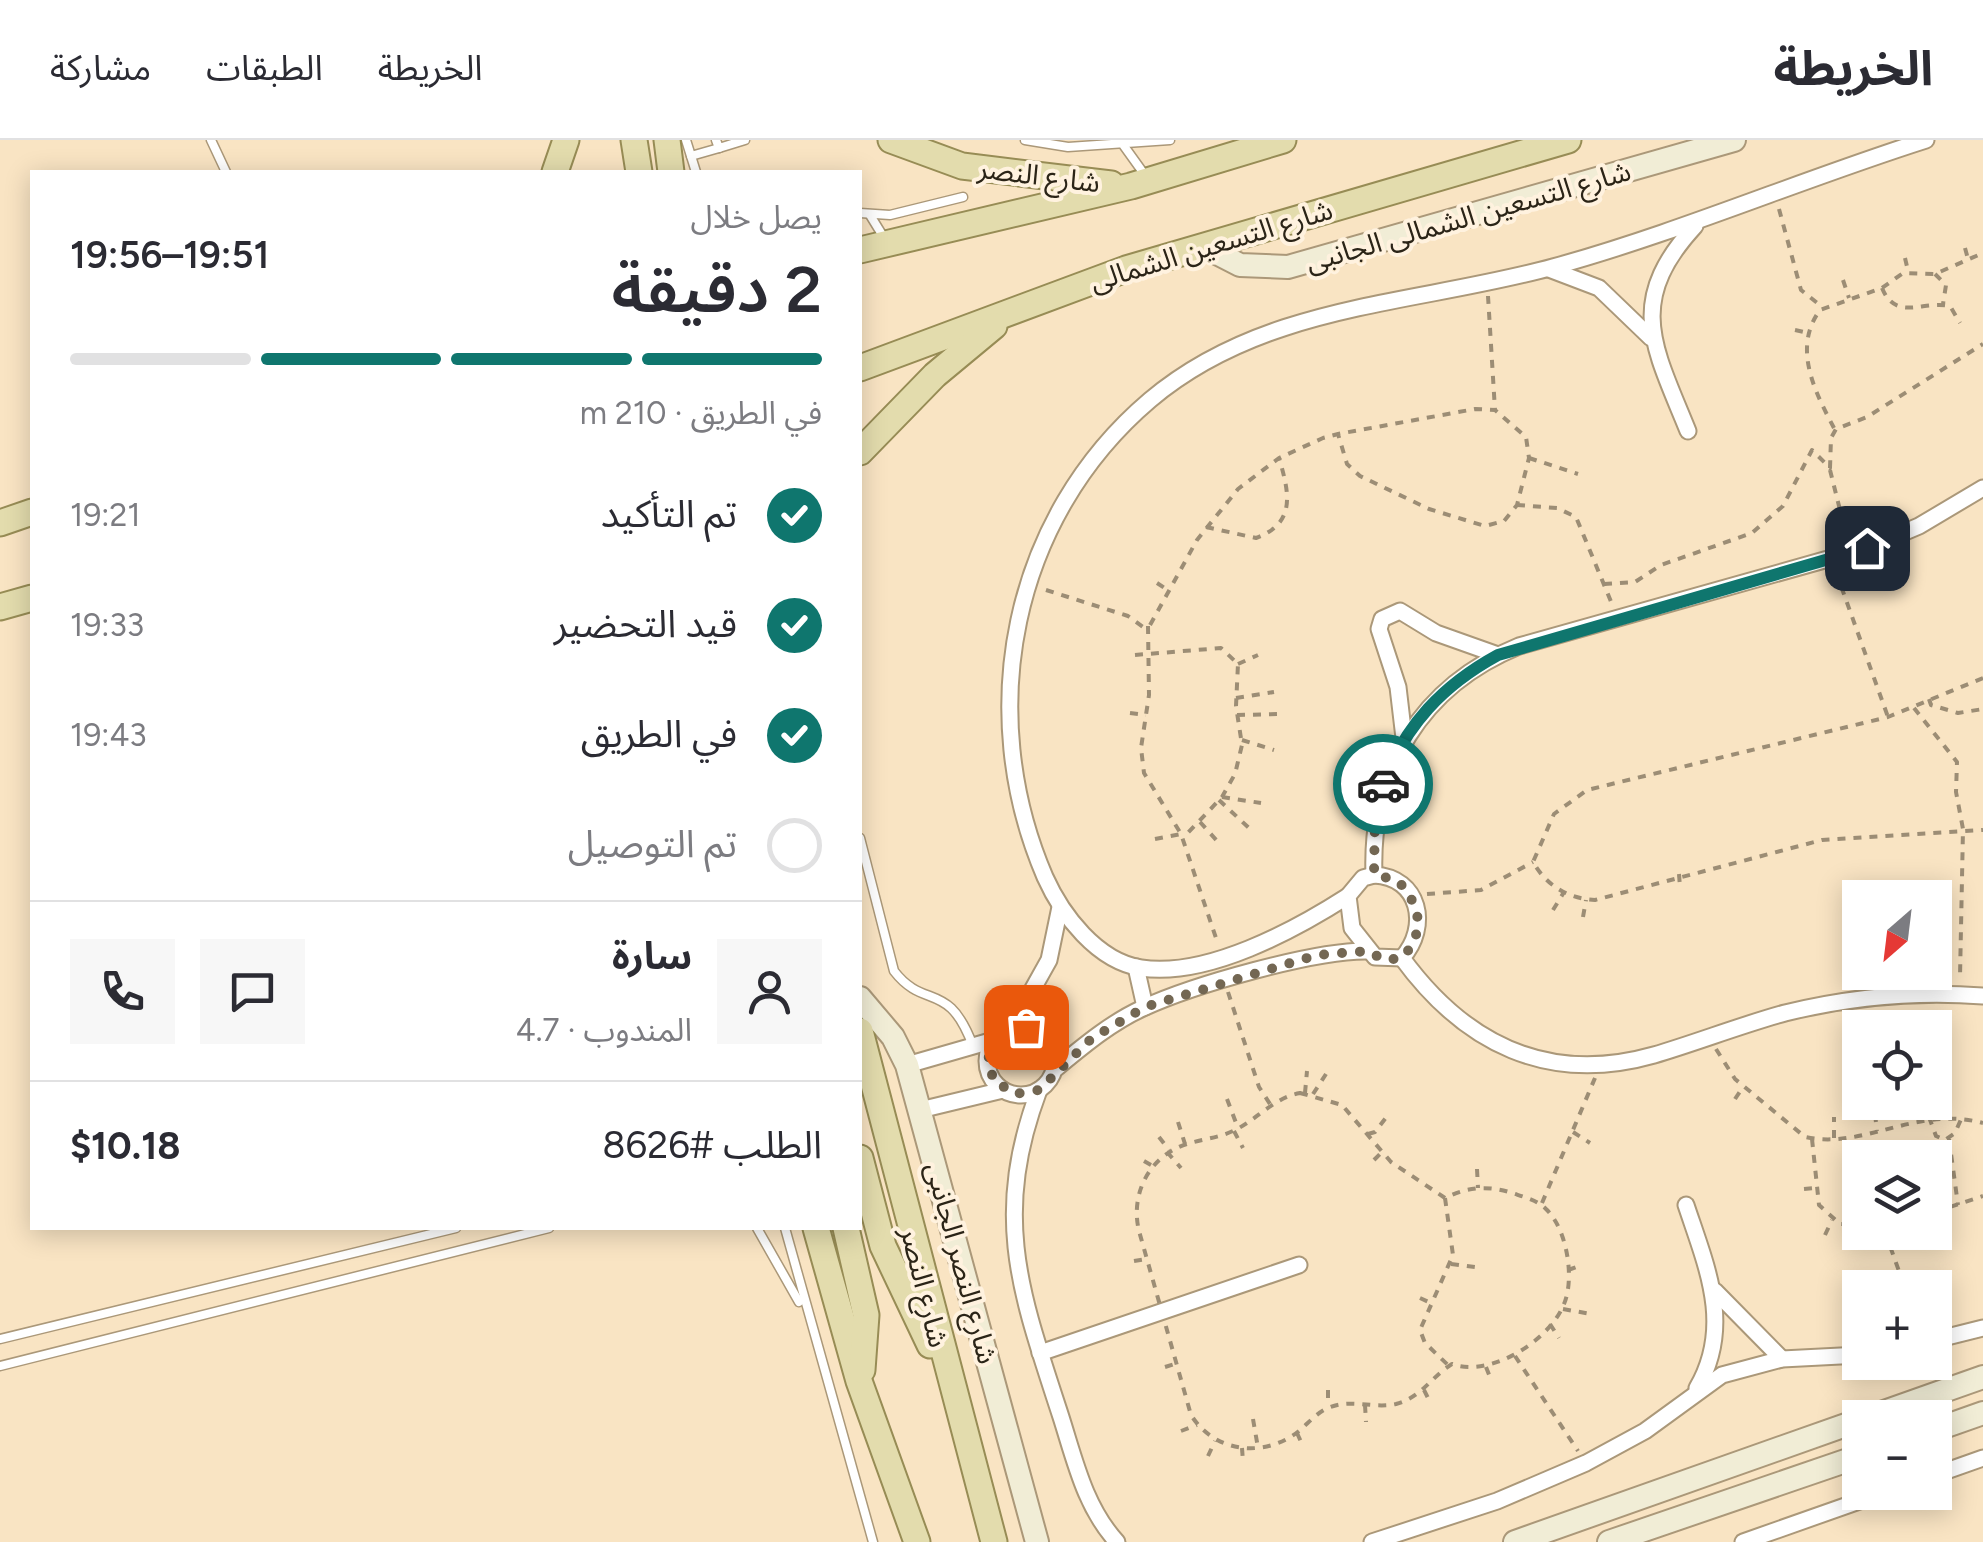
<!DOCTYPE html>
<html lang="ar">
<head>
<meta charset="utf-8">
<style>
  :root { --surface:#fff; --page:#f7f7f7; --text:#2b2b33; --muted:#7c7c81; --line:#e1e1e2; --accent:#0f766e }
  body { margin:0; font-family:Figtree,"Noto Sans Arabic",sans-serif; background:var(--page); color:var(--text); direction:rtl; height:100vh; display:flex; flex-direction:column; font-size:38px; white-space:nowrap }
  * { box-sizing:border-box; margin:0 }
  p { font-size:32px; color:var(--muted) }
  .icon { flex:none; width:55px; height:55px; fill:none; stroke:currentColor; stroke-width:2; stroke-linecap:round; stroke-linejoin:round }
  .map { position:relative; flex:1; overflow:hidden; direction:ltr }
  .side { position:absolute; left:30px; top:30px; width:832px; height:1060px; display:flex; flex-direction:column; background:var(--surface); border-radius:0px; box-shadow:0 5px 25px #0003; direction:rtl }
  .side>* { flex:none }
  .needle { width:65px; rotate:208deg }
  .buttons { position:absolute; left:1842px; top:740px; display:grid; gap:20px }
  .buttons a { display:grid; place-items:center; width:110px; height:110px; border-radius:0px; background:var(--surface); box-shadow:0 5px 25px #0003; font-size:50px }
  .pin { position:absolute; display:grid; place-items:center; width:85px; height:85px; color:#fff; margin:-42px; border-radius:20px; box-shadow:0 5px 15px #0006 }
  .courier { position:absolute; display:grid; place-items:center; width:100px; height:100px; margin:-50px; border:8px solid #0f766e; border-radius:50%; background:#fff; color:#222; box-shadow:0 2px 12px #0007 }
  .overview em { font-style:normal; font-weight:600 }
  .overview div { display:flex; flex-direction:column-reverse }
  .overview { display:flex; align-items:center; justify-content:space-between; height:170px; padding:0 40px }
  h1 { font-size:65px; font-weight:600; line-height:75px }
  .bar { display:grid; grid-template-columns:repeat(4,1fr); gap:15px 10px; align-content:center; height:120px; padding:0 40px }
  .bar i { height:12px; border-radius:8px; background:var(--line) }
  .bar .on { background:var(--accent) }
  .bar p { grid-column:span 4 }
  .line { display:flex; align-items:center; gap:25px; padding:0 40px; border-top:2px solid var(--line) }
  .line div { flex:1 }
  .round { display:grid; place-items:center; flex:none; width:105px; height:105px; border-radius:0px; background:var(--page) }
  ol { padding:0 40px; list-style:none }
  li { display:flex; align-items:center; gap:30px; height:110px }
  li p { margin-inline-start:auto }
  li .icon { padding:10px; border-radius:50%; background:var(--accent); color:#fff; stroke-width:4 }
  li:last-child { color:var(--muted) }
  li i { width:55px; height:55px; border:5px solid var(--line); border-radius:50% }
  header { display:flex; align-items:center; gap:60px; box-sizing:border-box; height:140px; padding:0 50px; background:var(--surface); border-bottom:2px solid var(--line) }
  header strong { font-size:48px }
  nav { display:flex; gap:55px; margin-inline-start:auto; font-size:35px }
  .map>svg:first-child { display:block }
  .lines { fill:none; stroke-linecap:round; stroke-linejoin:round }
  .lane-casing { stroke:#ab9879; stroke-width:11 }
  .street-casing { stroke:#ab9879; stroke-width:19 }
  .secondary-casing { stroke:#ab9879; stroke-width:26 }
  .primary-casing { stroke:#978c55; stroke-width:29 }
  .path { stroke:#9c8d75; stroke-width:4; stroke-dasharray:8 8; stroke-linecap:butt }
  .lane { stroke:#fff; stroke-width:8 }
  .street { stroke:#fff; stroke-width:15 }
  .secondary { stroke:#f1edd6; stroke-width:22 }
  .primary { stroke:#e3dcad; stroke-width:25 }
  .done { stroke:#736753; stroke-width:10; stroke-dasharray:0 18 }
  .route { stroke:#0f766e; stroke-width:12 }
  .labels { text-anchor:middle; stroke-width:8; stroke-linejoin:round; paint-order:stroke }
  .street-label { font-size:28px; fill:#2b2417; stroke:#fff2df }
</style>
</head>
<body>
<header>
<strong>الخريطة</strong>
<nav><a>الخريطة</a><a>الطبقات</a><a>مشاركة</a></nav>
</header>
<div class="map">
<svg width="1983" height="1402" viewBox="0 0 1983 1402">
  <rect width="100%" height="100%" fill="#f9e4c3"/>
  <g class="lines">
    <g class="lane-casing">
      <g id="lane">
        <polyline points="211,0 226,32"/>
        <polyline points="686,0 696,32"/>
        <polyline points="716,0 719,8 745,0"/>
        <polyline points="1025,0 1068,7 1170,0"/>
        <polyline points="1124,0 1124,6 1147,38"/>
        <polyline points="691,16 719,8"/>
        <polyline points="860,73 890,75 963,57"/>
        <polyline points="870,75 886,101"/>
        <path d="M860 698 894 831C925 871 948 839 973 906"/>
        <polyline points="757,1088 799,1162"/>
        <polyline points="785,1088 873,1402"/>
        <polyline points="0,1199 456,1088"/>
        <polyline points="0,1226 549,1088"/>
      </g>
    </g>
    <g class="street-casing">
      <g id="street">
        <polyline points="1549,129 1599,148 1651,198"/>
        <path d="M1688 291C1654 207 1625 162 1695 86"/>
        <polyline points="1404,598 1398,547 1379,489 1382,479 1400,471 1436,493 1498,515"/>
        <path d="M1374 735C1370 630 1421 546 1519 506L1867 408 1919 386 1983 348"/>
        <path d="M1374 735C1420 737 1430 787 1402 818L1375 817 1352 788 1348 756 1363 738Z"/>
        <path d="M1348 756C1295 790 1207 838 1141 828 1097 821 1062 775 1045 737 974 572 1011 378 1150 260 1265 163 1415 165 1553 127 1680 92 1800 40 1926 0"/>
        <path d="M1402 818C1465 904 1548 945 1654 915 1698 902 1741 885 1785 873 1850 857 1917 851 1983 856"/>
        <polyline points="1136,827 1145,867"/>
        <circle cx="1021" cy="921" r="34"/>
        <polyline points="1011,888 1049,820 1060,767"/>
        <polyline points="907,925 994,900"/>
        <path d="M1054 930C1082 907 1110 883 1143 868 1193 845 1315 810 1368 811"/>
        <path d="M1039 950C991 1078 1021 1154 1061 1277 1075 1321 1085 1367 1117 1402"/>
        <polyline points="920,970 1003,950"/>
        <path d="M1686 1065C1707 1128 1733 1186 1697 1248"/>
        <polyline points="1715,1151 1782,1219"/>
        <polyline points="1935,1200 1983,1188"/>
        <polyline points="1040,1213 1299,1125"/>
        <polyline points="1935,1335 1983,1318"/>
        <polyline points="1372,1402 1497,1361 1586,1323 1645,1291 1722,1235 1782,1219 1860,1215"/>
        <polyline points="1743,1402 1885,1352"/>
      </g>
    </g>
    <g class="secondary-casing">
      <g id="secondary">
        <polyline points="1203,106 1240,125 1288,127 1734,0"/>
        <polyline points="860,858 893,897 907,925 1037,1402"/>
        <polyline points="1867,1278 1983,1237"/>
        <polyline points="1935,1290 1983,1273"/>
        <polyline points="1515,1402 1860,1280"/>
        <polyline points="1609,1402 1860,1316"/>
      </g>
    </g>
    <g class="primary-casing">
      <g id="primary">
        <polyline points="634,0 639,32"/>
        <polyline points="667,0 671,32"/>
        <polyline points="891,0 962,26 1111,44"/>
        <polyline points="555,32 566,0"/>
        <polyline points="860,110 1131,46 1283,0"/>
        <polyline points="860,228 1126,129 1568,0"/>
        <polyline points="860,312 935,235 994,186"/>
        <polyline points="0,383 32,372"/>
        <polyline points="0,467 32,458"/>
        <polyline points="860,891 994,1402"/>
        <polyline points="860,1018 883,1106 930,1205"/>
        <polyline points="816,1088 859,1241 917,1402"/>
        <polyline points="846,1088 866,1175 862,1230"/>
      </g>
    </g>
    <g class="path">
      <polyline points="1779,69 1801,150 1821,166"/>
      <polyline points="1965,108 1968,119"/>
      <polyline points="1905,118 1908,131"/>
      <polyline points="1935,134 1946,145 1943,164"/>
      <polyline points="1843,140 1849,158"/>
      <path d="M1882 148C1896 182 1923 160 1950 166L1960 183"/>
      <polyline points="1488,156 1495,270"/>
      <polyline points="1795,190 1809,193"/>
      <path d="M1834 288C1815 252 1792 208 1820 170L1882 148 1903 133 1935 134 1983 113"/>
      <polyline points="1529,318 1578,334"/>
      <polyline points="1830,330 1847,398"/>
      <polyline points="1517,365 1557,368 1576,377 1612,464"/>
      <path d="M1206 387 1256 398C1297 383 1289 352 1279 318"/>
      <polyline points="1836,432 1888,577"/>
      <polyline points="1157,443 1169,451"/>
      <polyline points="1604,444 1635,442 1661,425 1752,393 1783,366 1812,310 1830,328 1831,298 1836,289 1867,277 1983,204"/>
      <polyline points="1046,450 1128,476 1143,487 1150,485 1197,400 1238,349 1279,318 1323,298 1338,294 1475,269 1495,270 1526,297 1529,318 1517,365 1504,381 1485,386 1429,369 1360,336 1347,324 1338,294"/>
      <polyline points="1148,486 1149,555 1141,608 1144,633 1181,694 1217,801"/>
      <polyline points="1135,515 1221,508 1238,524 1236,566 1242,605 1235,634 1222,657 1183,698"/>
      <polyline points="1238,524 1258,515"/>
      <path d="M1983 538 1888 577 1587 650 1554 674 1533 722C1546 745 1568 759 1595 760L1822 700 1983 690"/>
      <polyline points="1236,558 1274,552"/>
      <polyline points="1929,559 1931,565 1958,573 1983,569"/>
      <polyline points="1914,568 1957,622 1956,652 1963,689 1960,837"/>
      <polyline points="1130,573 1146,575"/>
      <polyline points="1237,575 1281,574"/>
      <polyline points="1242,600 1274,610"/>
      <polyline points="1222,657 1261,663"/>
      <polyline points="1219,660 1250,689"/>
      <polyline points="1200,682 1219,703"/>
      <polyline points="1155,699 1181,694"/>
      <polyline points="1679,734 1680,747"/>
      <polyline points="1427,754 1481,750 1533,722"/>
      <polyline points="1553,770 1564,752"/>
      <polyline points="1583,777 1586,760"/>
      <polyline points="1228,852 1259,947 1270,964"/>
      <path d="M1716 909 1735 939 1805 997C1865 1010 1916 965 1983 983"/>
      <path d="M1300 953 1342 965 1391 1022 1445 1058C1467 1047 1488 1045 1512 1053 1524 1057 1537 1060 1546 1069 1567 1089 1575 1138 1564 1164 1550 1200 1491 1238 1452 1224 1431 1237 1422 1257 1396 1264 1372 1269 1351 1258 1328 1268 1314 1274 1305 1288 1292 1296 1257 1318 1213 1310 1191 1275L1139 1091C1130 1054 1149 1016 1187 1004 1202 999 1218 998 1233 991 1257 980 1273 958 1300 953Z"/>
      <polyline points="1305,953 1307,931"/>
      <polyline points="1313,954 1326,934"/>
      <polyline points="1227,959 1238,988"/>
      <polyline points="1735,959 1743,947"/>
      <polyline points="1914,967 1915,981"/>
      <polyline points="1875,974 1877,991"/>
      <polyline points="1929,977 1936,996 1945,1000 1955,993 1962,977"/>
      <polyline points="1178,982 1185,1004"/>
      <polyline points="1234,991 1243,1008"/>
      <polyline points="1573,992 1590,1003"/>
      <polyline points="1368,994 1375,992 1388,975"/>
      <polyline points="1159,997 1169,1010"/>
      <polyline points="1834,998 1834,977"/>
      <polyline points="1812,999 1819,1065 1840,1084 1860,1085"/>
      <polyline points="1949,999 1958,1065"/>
      <polyline points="1167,1012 1181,1028"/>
      <polyline points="1374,1020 1382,1012"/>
      <polyline points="1144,1021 1153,1026"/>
      <polyline points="1477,1029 1478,1048"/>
      <polyline points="1804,1049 1815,1048"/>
      <polyline points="1445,1058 1453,1115 1420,1190 1425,1203 1449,1226"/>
      <polyline points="1542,1063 1595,938"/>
      <polyline points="1935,1072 1983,1056"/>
      <polyline points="1849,1084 1854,1102"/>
      <polyline points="1885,1092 1905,1148"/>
      <polyline points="1825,1095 1832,1080"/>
      <polyline points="1134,1121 1146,1119"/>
      <polyline points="1451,1124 1482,1128"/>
      <polyline points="1568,1130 1579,1126"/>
      <polyline points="1420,1158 1431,1163"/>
      <polyline points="1563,1169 1591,1174"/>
      <polyline points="1550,1184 1559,1198"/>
      <polyline points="1515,1216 1578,1311"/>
      <polyline points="1165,1227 1178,1223"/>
      <polyline points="1486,1227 1490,1237"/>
      <polyline points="1328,1250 1328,1265"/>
      <polyline points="1424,1250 1429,1260"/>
      <polyline points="1365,1265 1366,1282"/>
      <polyline points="1253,1279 1258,1308"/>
      <polyline points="1181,1291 1197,1285"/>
      <polyline points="1297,1293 1302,1304"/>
      <polyline points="1242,1308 1243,1322"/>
      <polyline points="1208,1316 1215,1301"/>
    </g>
    <use href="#lane" class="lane"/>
    <use href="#street" class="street"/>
    <use href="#secondary" class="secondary"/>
    <use href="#primary" class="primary"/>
  </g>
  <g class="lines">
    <path class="done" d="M1026 887 1002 892 988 913 993 940 1015 954 1039 950 1091 899 1145 867 1317 815 1368 811 1384 820 1402 818C1426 792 1421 766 1398 741L1374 734 1375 678 1383 644"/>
    <path class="route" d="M1383 644C1405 585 1443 545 1498 515L1867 408"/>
  </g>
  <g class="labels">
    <g class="street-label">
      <text transform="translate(1039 35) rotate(7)" y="10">شارع النصر</text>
      <text transform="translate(1468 76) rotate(-16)" y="10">شارع التسعين الشمالى الجانبى</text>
      <text transform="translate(1211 105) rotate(-17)" y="10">شارع التسعين الشمالى</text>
      <text transform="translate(962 1123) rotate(75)" y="10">شارع النصر الجانبى</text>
      <text transform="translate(925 1147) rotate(76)" y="10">شارع النصر</text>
    </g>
  </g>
</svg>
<div class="buttons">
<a><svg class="needle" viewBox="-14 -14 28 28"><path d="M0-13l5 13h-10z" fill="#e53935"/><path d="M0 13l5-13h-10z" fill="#7c7c81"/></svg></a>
<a><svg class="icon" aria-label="locate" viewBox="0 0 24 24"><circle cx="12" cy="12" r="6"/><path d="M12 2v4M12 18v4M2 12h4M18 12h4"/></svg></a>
<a><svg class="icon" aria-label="layers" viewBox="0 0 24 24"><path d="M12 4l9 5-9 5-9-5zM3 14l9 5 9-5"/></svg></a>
<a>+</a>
<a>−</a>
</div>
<div class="pin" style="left:1026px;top:887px;background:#ea580c"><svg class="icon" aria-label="bag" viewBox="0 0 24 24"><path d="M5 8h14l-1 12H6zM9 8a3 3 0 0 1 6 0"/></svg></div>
<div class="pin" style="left:1867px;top:408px;background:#1f2937"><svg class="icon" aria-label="home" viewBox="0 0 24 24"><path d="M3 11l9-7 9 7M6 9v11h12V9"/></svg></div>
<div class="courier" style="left:1383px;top:644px"><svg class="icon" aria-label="car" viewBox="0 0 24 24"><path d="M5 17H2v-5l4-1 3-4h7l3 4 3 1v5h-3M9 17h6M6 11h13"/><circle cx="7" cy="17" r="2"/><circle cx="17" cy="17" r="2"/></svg></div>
<section class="side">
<div class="overview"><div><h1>2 دقيقة</h1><p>يصل خلال</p></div><em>19:51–19:56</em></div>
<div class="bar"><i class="on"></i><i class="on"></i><i class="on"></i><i></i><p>في الطريق · 210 m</p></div>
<ol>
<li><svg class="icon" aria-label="check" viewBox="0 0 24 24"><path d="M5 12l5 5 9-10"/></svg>تم التأكيد<p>19:21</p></li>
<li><svg class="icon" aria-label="check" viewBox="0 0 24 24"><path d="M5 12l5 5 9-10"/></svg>قيد التحضير<p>19:33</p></li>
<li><svg class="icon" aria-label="check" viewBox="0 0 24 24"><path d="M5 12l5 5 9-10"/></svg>في الطريق<p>19:43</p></li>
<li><i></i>تم التوصيل</li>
</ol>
<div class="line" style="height:180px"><a class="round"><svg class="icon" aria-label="person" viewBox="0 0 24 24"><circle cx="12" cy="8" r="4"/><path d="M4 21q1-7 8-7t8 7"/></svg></a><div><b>سارة</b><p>المندوب · 4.7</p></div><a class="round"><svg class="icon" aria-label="chat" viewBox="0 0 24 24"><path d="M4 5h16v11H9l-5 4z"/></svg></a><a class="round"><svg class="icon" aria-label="phone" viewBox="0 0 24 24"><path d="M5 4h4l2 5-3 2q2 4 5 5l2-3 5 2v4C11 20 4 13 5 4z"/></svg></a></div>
<div class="line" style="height:130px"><div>الطلب #8626</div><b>$10.18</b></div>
</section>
</div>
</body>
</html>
